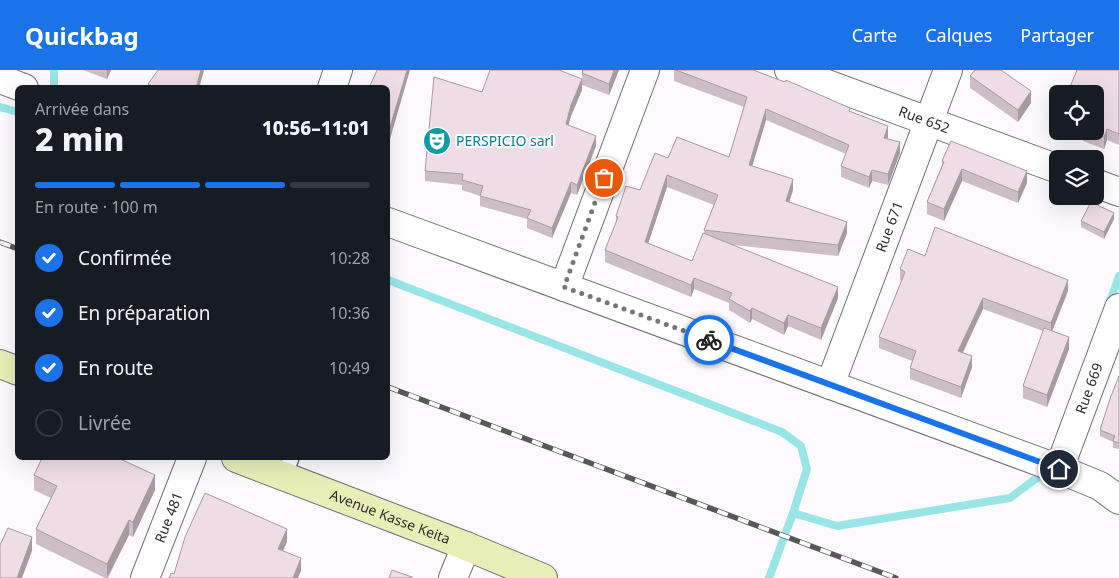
<!DOCTYPE html>
<html lang="fr">
<head>
<meta charset="utf-8">
<style>
  :root { --surface:#171b24; --page:#242831; --text:#f1f3f6; --muted:#9ea1a6; --line:#363941; --accent:#1a73e8 }
  body { margin:0; font-family:"Noto Sans",sans-serif; background:var(--page); color:var(--text); height:100vh; display:flex; flex-direction:column; font-size:19px; white-space:nowrap }
  * { box-sizing:border-box; margin:0 }
  p { font-size:16px; color:var(--muted) }
  .icon { flex:none; width:28px; height:28px; fill:none; stroke:currentColor; stroke-width:2; stroke-linecap:round; stroke-linejoin:round }
  .map { position:relative; flex:1; overflow:hidden }
  .details { position:absolute; left:15px; top:15px; width:375px; height:375px; display:flex; flex-direction:column; background:var(--surface); border-radius:8px; box-shadow:0 5px 20px #0002 }
  .details>* { flex:none }
  .fabs { position:absolute; left:1049px; top:15px; display:grid; gap:10px }
  .fabs a { display:grid; place-items:center; width:55px; height:55px; border-radius:8px; background:var(--surface); box-shadow:0 5px 20px #0002; font-size:25px }
  .pin { position:absolute; display:grid; place-items:center; width:42px; height:42px; color:#fff; margin:-21px; border:2px solid #fff; border-radius:50%; box-shadow:0 1px 5px #0007 }
  .courier { position:absolute; display:grid; place-items:center; width:50px; height:50px; margin:-25px; border:4px solid #1a73e8; border-radius:50%; background:#fff; color:#222; box-shadow:0 1px 6px #0007 }
  .summary em { font-style:normal; font-weight:800 }
  .summary div { display:flex; flex-direction:column-reverse }
  .summary { display:flex; align-items:center; justify-content:space-between; height:85px; padding:0 20px }
  h1 { font-size:32px; font-weight:800; line-height:38px }
  .bar { display:grid; grid-template-columns:repeat(4,1fr); gap:8px 5px; align-content:center; height:60px; padding:0 20px }
  .bar i { height:6px; border-radius:4px; background:var(--line) }
  .bar .on { background:var(--accent) }
  .bar p { grid-column:span 4 }
  ol { padding:0 20px; list-style:none }
  li { display:flex; align-items:center; gap:15px; height:55px }
  li p { margin-inline-start:auto }
  li .icon { padding:5px; border-radius:50%; background:var(--accent); color:#fff; stroke-width:4 }
  li:last-child { color:var(--muted) }
  li i { width:28px; height:28px; border:2px solid var(--line); border-radius:50% }
  header { display:flex; align-items:center; gap:30px; box-sizing:border-box; height:70px; padding:0 25px; background:var(--accent); color:#fff }
  header strong { font-size:24px }
  nav { display:flex; gap:28px; margin-inline-start:auto; font-size:18px }
  .map>svg:first-child { display:block }
  .lines { fill:none; stroke-linecap:round; stroke-linejoin:round }
  .stream { stroke:#99e5e5; stroke-width:8 }
  .service-casing { stroke:#746d7a; stroke-width:18 }
  .minor-casing { stroke:#746d7a; stroke-width:30 }
  .secondary-casing { stroke:#746d7a; stroke-width:30 }
  .service { stroke:#fff; stroke-width:15 }
  .minor { stroke:#fff; stroke-width:28 }
  .secondary { stroke:#e9edb6; stroke-width:28 }
  .rail-casing { stroke:#5a575c; stroke-width:5.5 }
  .rail { stroke:#fcfafd; stroke-width:4; stroke-dasharray:11; stroke-linecap:butt }
  .wall { fill:#cdbec5; fill-rule:evenodd }
  .shaded-wall { fill:#a79ba0 }
  .building { fill:#eedde5; stroke:#a79ba0 }
  .done { stroke:#777579; stroke-width:5; stroke-dasharray:0 9 }
  .route { stroke:#1a73e8; stroke-width:6 }
  .labels { text-anchor:middle; stroke-width:4; stroke-linejoin:round; paint-order:stroke }
  .street-label { font-size:14px; fill:#302d32; stroke:#fcfafd }
  .culture-label { font-size:14px; fill:#0d838f; stroke:#fcfafd; text-anchor:start }
</style>
</head>
<body>
<header>
<strong>Quickbag</strong>
<nav><a>Carte</a><a>Calques</a><a>Partager</a></nav>
</header>
<div class="map">
<svg width="1119" height="508" viewBox="0 0 1119 508">
  <rect width="100%" height="100%" fill="#fcfafd"/>
  <g class="lines">
    <g class="stream">
      <polyline points="54,0 54,18"/>
      <polyline points="0,37 18,42"/>
      <polyline points="388,210 782,362 801,376 807,399 793,443 769,508"/>
      <polyline points="1108,237 1119,206"/>
      <polyline points="793,443 837,456 1010,428 1034,410 1043,405 1046,399"/>
    </g>
    <g class="service-casing">
      <polyline id="service" points="284,406 291,388"/>
    </g>
    <g class="minor-casing">
      <g id="minor">
        <path id="s1" d="M789 0 1058 99"/>
        <polyline points="0,9 24,18"/>
        <polyline points="332,18 338,0"/>
        <polyline points="1095,113 1119,122"/>
        <polyline points="388,152 1059,399 1100,416 1119,430"/>
        <polyline points="564,217 645,0"/>
        <path id="s2" d="M830 315 948 0"/>
        <path id="s3" d="M1059 399 1119 238"/>
        <path id="s4" d="M145 508 192 388"/>
        <polyline points="453,508 466,476"/>
      </g>
    </g>
    <g class="secondary-casing">
      <g id="secondary">
        <polyline points="0,294 18,301"/>
        <path id="s5" d="M236 388 466 476 543 508"/>
      </g>
    </g>
    <use href="#service" class="service"/>
    <use href="#minor" class="minor"/>
    <use href="#secondary" class="secondary"/>
    <g class="rail-casing">
      <g id="rail">
        <polyline points="0,172 18,179"/>
        <polyline points="388,317 896,508"/>
      </g>
    </g>
    <use href="#rail" class="rail"/>
  </g>
  <g class="wall">
    <polygon points="83,0 111,0 107,9"/>
    <polygon points="204,0 199,18 148,18 148,14"/>
    <polygon points="619,0 609,25 582,15 582,20 571,46 568,55 596,76 577,125 571,123 552,168 527,158 527,149 480,136 480,126 462,120 462,115 425,111 425,101 482,22 582,9 582,3"/>
    <path d="M674 0H753L850 42 888 67 887 69 900 83 888 115 872 111 869 118 841 107V96L846 84 766 50 752 96 793 120 789 132 847 163 838 186 733 175 838 228 821 270 788 256 784 265 752 249 750 253 729 240V233L694 219 691 227 605 192V180L616 152V146L640 120 668 88 729 87 744 37 674 11ZM667 117 714 135 704 160V163L692 191 648 173Z"/>
    <polygon points="1119,0 1119,75 1107,70 1104,79 1083,71 1083,67 1075,61 1095,61"/>
    <polygon points="970,6 1031,33 1018,52 970,18"/>
    <polygon points="942,91 1027,113 1018,133 962,111 944,151 927,144 927,132 942,95"/>
    <polygon points="1114,149 1104,169 1081,157 1081,151"/>
    <polygon points="925,186 1068,221 1052,261 1069,279 1047,337 1023,328 1023,316 1043,261 983,239 963,283 972,297 961,328 910,309 910,298 912,291 879,278 879,267 901,211 900,210 900,199"/>
    <polygon points="1119,306 1119,379 1113,378 1113,372 1100,366 1100,360"/>
    <polygon points="34,405 155,420 133,467 129,465 108,508 105,508 36,474 36,459 51,428 34,420"/>
  </g>
  <g class="shaded-wall">
    <polygon points="107,0 111,0 107,9"/>
    <polygon points="201,0 204,0 199,18 196,18"/>
    <polygon points="407,0 410,0 388,76 388,64"/>
    <polygon points="614,0 619,0 609,25 609,14"/>
    <polygon points="582,9 582,20 571,46 566,64 566,54 571,35"/>
    <polygon points="1031,21 1031,33 1018,52 1018,40"/>
    <polygon points="766,39 766,50 749,107 749,95"/>
    <polygon points="888,56 888,67 884,79 884,68"/>
    <polygon points="1107,59 1107,70 1104,79 1104,67"/>
    <polygon points="596,66 596,76 577,125 577,115"/>
    <polygon points="900,72 900,83 888,115 888,104"/>
    <polygon points="962,99 962,111 944,151 944,139"/>
    <polygon points="872,100 872,111 869,118 869,107"/>
    <polygon points="1027,101 1027,113 1018,133 1018,122"/>
    <polygon points="667,105 667,117 645,183 645,172"/>
    <polygon points="793,109 793,120 786,142 786,131"/>
    <polygon points="571,112 571,123 552,168 552,158"/>
    <polygon points="1114,143 1114,149 1104,169 1104,162"/>
    <polygon points="847,152 847,163 838,186 838,175"/>
    <polygon points="694,208 694,219 691,227 691,215"/>
    <polygon points="1068,210 1068,221 1051,264 1051,253"/>
    <polygon points="838,217 838,228 821,270 821,258"/>
    <polygon points="983,228 983,239 958,292 958,281"/>
    <polygon points="752,238 752,249 750,253 750,241"/>
    <polygon points="788,245 788,256 784,265 784,253"/>
    <polygon points="1069,267 1069,279 1047,337 1047,325"/>
    <polygon points="972,286 972,297 961,328 961,317"/>
    <polygon points="155,405 155,420 133,467 133,452"/>
    <polygon points="129,450 129,465 107,508 107,494"/>
    <polygon points="287,459 287,472 278,492 278,479"/>
    <polygon points="32,467 32,481 22,508 17,508"/>
    <polygon points="301,488 301,501 298,508 293,508"/>
  </g>
  <g class="building">
    <polygon points="158,0 201,0 196,18 156,18 148,14"/>
    <polygon points="377,0 407,0 388,64 388,18 369,18"/>
    <polygon points="490,0 559,0 582,9 571,35 566,54 596,66 577,115 571,112 552,158 527,148 531,140 480,126 483,116 462,110 463,104 425,101 434,7 482,22"/>
    <polygon points="583,0 614,0 609,14 582,3"/>
    <polygon points="676,0 753,0 785,12 786,10 850,38 849,41 888,56 884,68 900,72 888,104 872,100 869,107 841,96 849,75 766,39 749,95 793,109 786,131 847,152 838,175 704,160 718,125 667,105 645,172 692,191 703,163 838,217 821,258 788,245 784,253 752,238 750,241 729,229 732,223 694,208 691,215 605,180 618,147 616,146 626,116 640,120 655,83 668,88 677,67 729,87 747,27"/>
    <polygon points="975,0 1001,0 1031,21 1018,40 970,6"/>
    <polygon points="1077,0 1119,0 1119,64 1107,59 1104,67 1088,61 1095,61 1095,24 1067,24"/>
    <polygon points="951,71 1027,101 1018,122 962,99 944,139 927,132 944,92 942,91"/>
    <polygon points="1091,132 1114,143 1104,162 1081,151"/>
    <polygon points="935,157 1068,210 1051,253 983,228 958,281 972,286 961,317 910,298 916,281 879,267 905,202 900,199 908,179 925,186"/>
    <polygon points="1044,258 1069,267 1047,325 1023,316"/>
    <polygon points="1119,306 1119,373 1113,371 1115,366 1100,360 1111,326"/>
    <polygon points="42,388 118,388 155,405 133,452 129,450 107,494 36,459 57,416 34,405"/>
    <polygon points="205,423 287,459 278,479 301,488 293,508 169,508 171,503 174,504 185,467"/>
    <polygon points="8,458 32,467 17,508 0,508 0,475"/>
    <polygon points="392,500 412,507 412,508 389,508"/>
  </g>
  <g class="lines">
    <polyline class="done" points="604,108 564,217 709,270"/>
    <polyline class="route" points="709,270 1059,399"/>
  </g>
  <defs>
    <g id="theatre-disc" transform="scale(1.4375)"><circle r="9.5" fill="#0f9aa8" stroke="#fcfafd"/><path d="M-5-5.5Q0-4 5-5.5V0Q5 5 0 6Q-5 5-5 0ZM-3.3-2.5H-1v1.5H-3.3ZM1-2.5H3.3v1.5H1ZM-2.8 1Q0 5.5 2.8 1Z" fill="#fff"/></g>
  </defs>
  <g fill-rule="evenodd">
    <use href="#theatre-disc" x="437" y="71"/>
  </g>
  <g class="labels">
    <g class="street-label">
      <text dy="5" stroke="none"><textPath href="#s1" startOffset="144">Rue 652</textPath></text>
      <text dy="5" stroke="none"><textPath href="#s2" startOffset="169">Rue 671</textPath></text>
      <text dy="5" stroke="none"><textPath href="#s3" startOffset="86">Rue 669</textPath></text>
      <text dy="5" stroke="none"><textPath href="#s5" startOffset="165">Avenue Kasse Keita</textPath></text>
      <text dy="5" stroke="none"><textPath href="#s4" startOffset="65">Rue 481</textPath></text>
    </g>
    <g class="culture-label">
      <text x="456" y="76">PERSPICIO sarl</text>
    </g>
  </g>
</svg>
<div class="fabs">
<a><svg class="icon" aria-label="locate" viewBox="0 0 24 24"><circle cx="12" cy="12" r="6"/><path d="M12 2v4M12 18v4M2 12h4M18 12h4"/></svg></a>
<a><svg class="icon" aria-label="layers" viewBox="0 0 24 24"><path d="M12 4l9 5-9 5-9-5zM3 14l9 5 9-5"/></svg></a>
</div>
<div class="pin" style="left:604px;top:108px;background:#ea580c"><svg class="icon" aria-label="bag" viewBox="0 0 24 24"><path d="M5 8h14l-1 12H6zM9 8a3 3 0 0 1 6 0"/></svg></div>
<div class="pin" style="left:1059px;top:399px;background:#1f2937"><svg class="icon" aria-label="home" viewBox="0 0 24 24"><path d="M3 11l9-7 9 7M6 9v11h12V9"/></svg></div>
<div class="courier" style="left:709px;top:270px"><svg class="icon" aria-label="bike" viewBox="0 0 24 24"><circle cx="6" cy="16" r="4"/><circle cx="18" cy="16" r="4"/><path d="M6 16l4-8h5l3 8M10 8l3 8H6M13 5h3"/></svg></div>
<section class="details">
<div class="summary"><div><h1>2 min</h1><p>Arrivée dans</p></div><em>10:56–11:01</em></div>
<div class="bar"><i class="on"></i><i class="on"></i><i class="on"></i><i></i><p>En route · 100 m</p></div>
<ol>
<li><svg class="icon" aria-label="check" viewBox="0 0 24 24"><path d="M5 12l5 5 9-10"/></svg>Confirmée<p>10:28</p></li>
<li><svg class="icon" aria-label="check" viewBox="0 0 24 24"><path d="M5 12l5 5 9-10"/></svg>En préparation<p>10:36</p></li>
<li><svg class="icon" aria-label="check" viewBox="0 0 24 24"><path d="M5 12l5 5 9-10"/></svg>En route<p>10:49</p></li>
<li><i></i>Livrée</li>
</ol>
</section>
</div>
</body>
</html>
